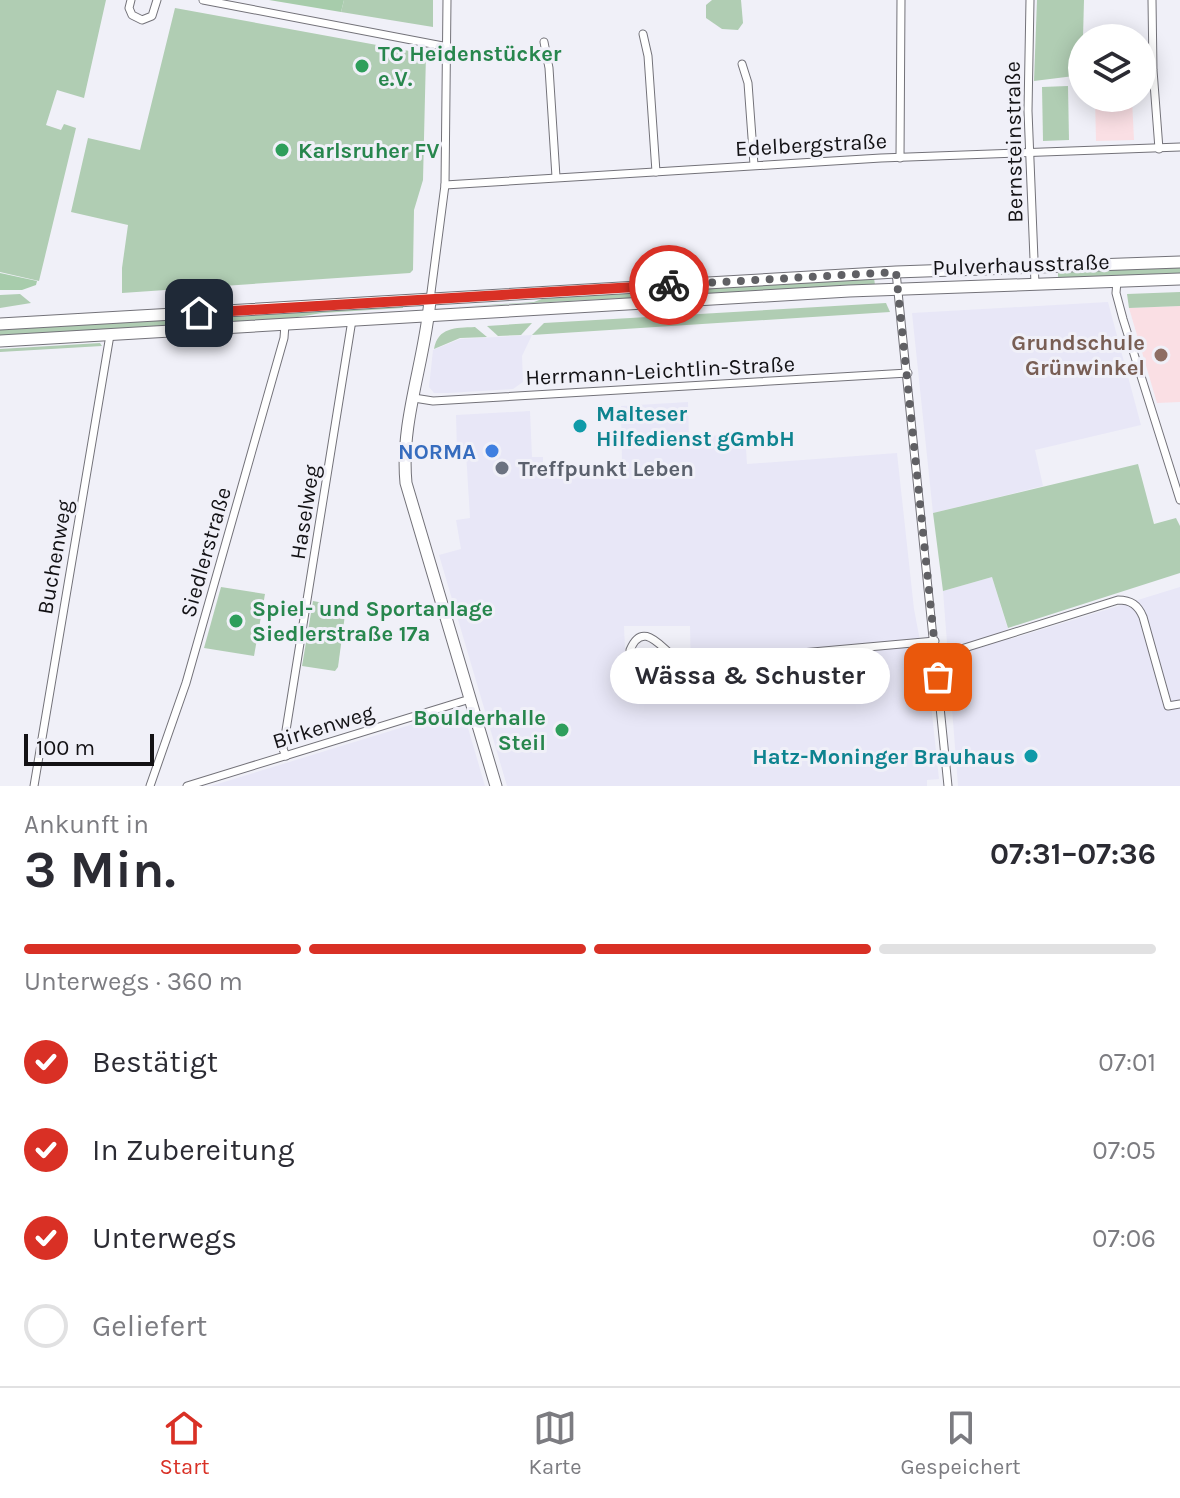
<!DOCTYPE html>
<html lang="de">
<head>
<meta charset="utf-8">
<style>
  :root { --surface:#fff; --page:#f2f2f3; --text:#2b2b33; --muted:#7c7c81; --line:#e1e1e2; --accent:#d93025 }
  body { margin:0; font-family:Karla,sans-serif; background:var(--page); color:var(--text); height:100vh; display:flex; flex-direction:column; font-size:30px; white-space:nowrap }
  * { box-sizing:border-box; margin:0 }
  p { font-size:26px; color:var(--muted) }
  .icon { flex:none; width:44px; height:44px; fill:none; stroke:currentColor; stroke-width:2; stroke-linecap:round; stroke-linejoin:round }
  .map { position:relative; height:786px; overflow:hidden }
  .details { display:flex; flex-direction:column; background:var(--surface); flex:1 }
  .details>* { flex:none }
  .buttons { position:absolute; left:1068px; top:24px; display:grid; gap:16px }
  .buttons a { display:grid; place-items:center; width:88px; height:88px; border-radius:50%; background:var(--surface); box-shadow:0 4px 20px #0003; font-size:40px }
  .scale { position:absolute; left:24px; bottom:20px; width:130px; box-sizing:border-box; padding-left:8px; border:4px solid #131215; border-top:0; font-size:22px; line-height:28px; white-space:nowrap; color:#131215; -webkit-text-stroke:6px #f0f0f8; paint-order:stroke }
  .pin { position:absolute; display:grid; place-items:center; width:68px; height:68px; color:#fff; margin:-34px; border-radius:16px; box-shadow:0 4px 12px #0006 }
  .courier { position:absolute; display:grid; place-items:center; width:80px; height:80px; margin:-40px; border:6px solid #d93025; border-radius:50%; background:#fff; color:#222; box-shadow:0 2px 10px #0007 }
  .bubble { position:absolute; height:56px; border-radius:28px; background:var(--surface); box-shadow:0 4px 20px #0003; font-size:26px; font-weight:700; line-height:56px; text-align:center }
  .headline em { font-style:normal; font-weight:700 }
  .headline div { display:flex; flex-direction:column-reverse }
  .headline { display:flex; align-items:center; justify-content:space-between; height:136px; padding:0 24px }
  h1 { font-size:52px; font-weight:700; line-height:60px }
  .bar { display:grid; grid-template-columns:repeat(4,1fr); gap:12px 8px; align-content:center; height:96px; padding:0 24px }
  .bar i { height:10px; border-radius:6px; background:var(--line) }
  .bar .on { background:var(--accent) }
  .bar p { grid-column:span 4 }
  ol { padding:0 24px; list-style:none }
  li { display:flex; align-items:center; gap:24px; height:88px }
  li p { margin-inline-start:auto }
  li .icon { padding:8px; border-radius:50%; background:var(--accent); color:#fff; stroke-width:4 }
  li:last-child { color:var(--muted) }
  li i { width:44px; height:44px; border:4px solid var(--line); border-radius:50% }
  .tabs { display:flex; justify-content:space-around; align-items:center; height:112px; border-top:2px solid var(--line); background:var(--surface); font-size:22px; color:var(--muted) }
  .tabs a { display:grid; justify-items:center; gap:4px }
  .tabs .on { color:var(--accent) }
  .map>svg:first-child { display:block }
  .built { fill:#e8e7f7; fill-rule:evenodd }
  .education { fill:#fadfe4 }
  .green { fill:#b0cdb3 }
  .forest { fill:#a7ccab }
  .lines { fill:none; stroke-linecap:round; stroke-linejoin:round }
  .street-casing { stroke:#737279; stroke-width:9 }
  .secondary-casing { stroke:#737279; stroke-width:13 }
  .street { stroke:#fff; stroke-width:7 }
  .secondary { stroke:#fff; stroke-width:11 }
  .done { stroke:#606064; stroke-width:8; stroke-dasharray:0 14.4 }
  .route { stroke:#d93025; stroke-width:10 }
  .leisure-dot { fill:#2e9e5b; stroke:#f0f0f8; stroke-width:3 }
  .education-dot { fill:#8d6e63; stroke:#f0f0f8; stroke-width:3 }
  .culture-dot { fill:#0f9aa8; stroke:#f0f0f8; stroke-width:3 }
  .shop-dot { fill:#3f7fe0; stroke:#f0f0f8; stroke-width:3 }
  .worship-dot { fill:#6b7280; stroke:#f0f0f8; stroke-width:3 }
  .labels { text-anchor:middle; stroke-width:6; stroke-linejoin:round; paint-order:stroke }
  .leisure-label { font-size:22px; font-weight:bold; fill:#27864d; stroke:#f0f0f8; text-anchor:start }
  .street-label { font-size:22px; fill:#131215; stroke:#f0f0f8 }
  .education-label { font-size:22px; font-weight:bold; fill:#785e54; stroke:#f0f0f8; text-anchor:end }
  .culture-label { font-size:22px; font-weight:bold; fill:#0d838f; stroke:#f0f0f8; text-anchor:start }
  .shop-label { font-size:22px; font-weight:bold; fill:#366cbe; stroke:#f0f0f8; text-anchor:end }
  .worship-label { font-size:22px; font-weight:bold; fill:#5b616d; stroke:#f0f0f8; text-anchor:start }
</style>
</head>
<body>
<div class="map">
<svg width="1180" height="786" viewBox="0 0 1180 786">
  <rect width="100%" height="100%" fill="#f0f0f8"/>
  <g class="built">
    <polygon points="1108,302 1141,425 1035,450 1043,486 933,513 912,313"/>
    <polygon points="532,335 522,356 523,382 513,389 448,393 434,393 429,387 433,350 460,339"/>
    <path d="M688 402 689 437 745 434 747 464 897 453 914 609 922 651 926 657 939 779 927 780V786H507L439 555 461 549 456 520 470 518 466 452H457L456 415 530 411 532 457H543V466L622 464 621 406ZM624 626H690L691 672 626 674Z"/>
    <polygon points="992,577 1011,639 1180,587 1180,786 958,786 943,591"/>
    <polygon points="449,713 460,715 466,721 485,786 211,786"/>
  </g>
  <g class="education">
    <polygon points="1095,99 1132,99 1134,140 1096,141"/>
    <polygon points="1180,306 1180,402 1157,403 1129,308"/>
  </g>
  <g class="green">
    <polygon points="0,0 106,0 84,98 57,90 46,125 61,130 64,124 76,128 39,281 0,272"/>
    <polygon points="344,0 433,0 433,27 341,12"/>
    <polygon points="712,0 741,0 743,23 738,30 722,29 706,18 706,5"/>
    <polygon points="1037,0 1084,0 1082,75 1034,81"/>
    <polygon points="175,8 426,54 423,180 414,210 413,270 410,273 122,293 122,268 128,225 71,212 88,138 140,150"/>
    <polygon points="1068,86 1069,140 1043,141 1042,87"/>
    <polygon points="1180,267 1180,273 1058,278 1058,271"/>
    <polygon points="874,278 875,285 457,307 534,302 547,297"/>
    <polygon points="1180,292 1180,306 1129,308 1127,294"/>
    <polygon points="20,294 31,303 0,308 0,295"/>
    <polygon points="886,303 890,312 532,335 544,323"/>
    <polygon points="403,306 403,308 322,313 286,319 0,336 0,330"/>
    <polygon points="532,323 521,335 498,336 487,326"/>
    <path d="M475 327 487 337 460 338 434 349C438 327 455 328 475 327Z"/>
    <polygon points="100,343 102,346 0,352 0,349"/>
    <polygon points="1138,464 1154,524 1176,518 1180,526 1180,573 1008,628 992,577 943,591 933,513"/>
    <polygon points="221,587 265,594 254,656 204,648"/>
    <polygon points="313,601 346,607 338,667 335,671 302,666"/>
  </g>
  <g class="forest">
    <polygon points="269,0 344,0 341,12"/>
    <polygon points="0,273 37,281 36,285 22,290 0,290"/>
  </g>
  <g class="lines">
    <g class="street-casing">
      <g id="street">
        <polyline points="131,0 129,8 132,15 142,20 152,16 157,0"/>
        <polyline points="203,0 448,47"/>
        <polyline points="1030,0 1028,111 1035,284"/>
        <polyline points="1152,0 1153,70 1159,149"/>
        <polyline points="643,34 648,56 656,172"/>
        <polyline points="544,42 549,68 556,177"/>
        <polyline points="742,64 748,83 754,165"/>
        <polyline points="900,158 901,0"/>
        <polyline points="445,185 881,158 1180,147"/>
        <polyline points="896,272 948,786"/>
        <polyline points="1117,281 1116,293 1123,319 1180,500"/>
        <polyline points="430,300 445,185 447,0"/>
        <polyline points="414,398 433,401 908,373"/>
        <path d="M936 651 958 650 1118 600C1131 600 1138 605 1143 617L1168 706 1180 704"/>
        <path d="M692 663C685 661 678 660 672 655 659 645 642 621 630 650 631 657 632 663 639 665 652 671 707 662 724 660L935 641"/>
        <polyline points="286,756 283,749 352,320"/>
        <polyline points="34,786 110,335"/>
        <polyline points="150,786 186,683 284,338 285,324"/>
        <polyline points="187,786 470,699"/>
      </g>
    </g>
    <g class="secondary-casing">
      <g id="secondary">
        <path d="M430 300C425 361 400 422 406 483L496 786"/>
        <polyline points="0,324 896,272 1180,262"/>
        <polyline points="0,341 849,291 1180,279"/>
      </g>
    </g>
    <use href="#street" class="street"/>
    <use href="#secondary" class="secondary"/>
  </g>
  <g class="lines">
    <polyline class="done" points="669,285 896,272 938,677"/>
    <polyline class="route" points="199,313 669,285"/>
  </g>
  <g class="leisure-dot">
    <circle cx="362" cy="66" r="8"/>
    <circle cx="282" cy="150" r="8"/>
    <circle cx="236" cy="621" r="8"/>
    <circle cx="562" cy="730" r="8"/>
  </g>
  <circle class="education-dot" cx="1161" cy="355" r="8"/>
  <g class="culture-dot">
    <circle cx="580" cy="426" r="8"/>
    <circle cx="1031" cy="756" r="8"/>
  </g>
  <circle class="shop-dot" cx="492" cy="451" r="8"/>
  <circle class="worship-dot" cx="502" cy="468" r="8"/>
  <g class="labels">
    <g class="leisure-label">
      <text x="378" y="61">TC Heidenstücker<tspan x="378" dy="25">e.V.</tspan></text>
      <text x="298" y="158">Karlsruher FV</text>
      <text x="252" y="616">Spiel- und Sportanlage<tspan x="252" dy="25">Siedlerstraße 17a</tspan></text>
      <text x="546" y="725" text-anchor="end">Boulderhalle<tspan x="546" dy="25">Steil</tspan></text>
    </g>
    <g class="street-label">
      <text transform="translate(1013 142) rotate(-91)" y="8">Bernsteinstraße</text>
      <text transform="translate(811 144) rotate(-3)" y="8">Edelbergstraße</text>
      <text transform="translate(1021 264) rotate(-2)" y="8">Pulverhausstraße</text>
      <text transform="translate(660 370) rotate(-3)" y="8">Herrmann-Leichtlin-Straße</text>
      <text transform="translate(304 512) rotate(-81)" y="8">Haselweg</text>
      <text transform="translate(205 552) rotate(-74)" y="8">Siedlerstraße</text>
      <text transform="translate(54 557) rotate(-80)" y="8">Buchenweg</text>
      <text transform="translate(323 726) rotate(-17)" y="8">Birkenweg</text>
    </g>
    <g class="education-label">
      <text x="1145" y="350">Grundschule<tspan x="1145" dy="25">Grünwinkel</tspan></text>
    </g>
    <g class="culture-label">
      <text x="596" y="421">Malteser<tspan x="596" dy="25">Hilfedienst gGmbH</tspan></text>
      <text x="1015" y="764" text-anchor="end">Hatz-Moninger Brauhaus</text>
    </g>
    <g class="shop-label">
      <text x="476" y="459">NORMA</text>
    </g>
    <g class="worship-label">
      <text x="518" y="476">Treffpunkt Leben</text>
    </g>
  </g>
</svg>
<div class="buttons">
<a><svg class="icon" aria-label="layers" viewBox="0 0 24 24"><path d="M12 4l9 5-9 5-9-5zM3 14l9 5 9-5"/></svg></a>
</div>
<div class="scale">100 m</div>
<div class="pin" style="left:938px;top:677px;background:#ea580c"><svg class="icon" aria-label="bag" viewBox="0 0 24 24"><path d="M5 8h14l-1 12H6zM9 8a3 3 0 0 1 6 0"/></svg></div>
<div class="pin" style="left:199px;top:313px;background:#1f2937"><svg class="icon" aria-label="home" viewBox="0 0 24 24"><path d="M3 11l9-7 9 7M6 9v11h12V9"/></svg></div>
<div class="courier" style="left:669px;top:285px"><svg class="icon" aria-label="bike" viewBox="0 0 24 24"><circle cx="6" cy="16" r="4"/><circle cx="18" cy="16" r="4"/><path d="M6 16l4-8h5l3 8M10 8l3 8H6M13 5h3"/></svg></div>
<div class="bubble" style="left:610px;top:648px;width:280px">Wässa &amp; Schuster</div>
</div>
<section class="details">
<div class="headline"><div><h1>3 Min.</h1><p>Ankunft in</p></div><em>07:31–07:36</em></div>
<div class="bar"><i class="on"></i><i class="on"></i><i class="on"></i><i></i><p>Unterwegs · 360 m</p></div>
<ol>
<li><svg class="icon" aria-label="check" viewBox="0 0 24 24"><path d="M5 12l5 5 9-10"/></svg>Bestätigt<p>07:01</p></li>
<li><svg class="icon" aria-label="check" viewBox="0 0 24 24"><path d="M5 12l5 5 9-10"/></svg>In Zubereitung<p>07:05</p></li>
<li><svg class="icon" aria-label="check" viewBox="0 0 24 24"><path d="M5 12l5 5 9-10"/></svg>Unterwegs<p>07:06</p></li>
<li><i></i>Geliefert</li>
</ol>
</section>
<nav class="tabs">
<a class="on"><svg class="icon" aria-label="home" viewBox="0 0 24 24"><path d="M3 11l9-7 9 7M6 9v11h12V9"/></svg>Start</a>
<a><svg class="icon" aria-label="map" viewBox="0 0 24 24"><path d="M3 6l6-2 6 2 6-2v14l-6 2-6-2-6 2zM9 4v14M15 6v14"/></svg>Karte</a>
<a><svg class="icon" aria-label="saved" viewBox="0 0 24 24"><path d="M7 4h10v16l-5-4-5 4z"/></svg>Gespeichert</a>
</nav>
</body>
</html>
